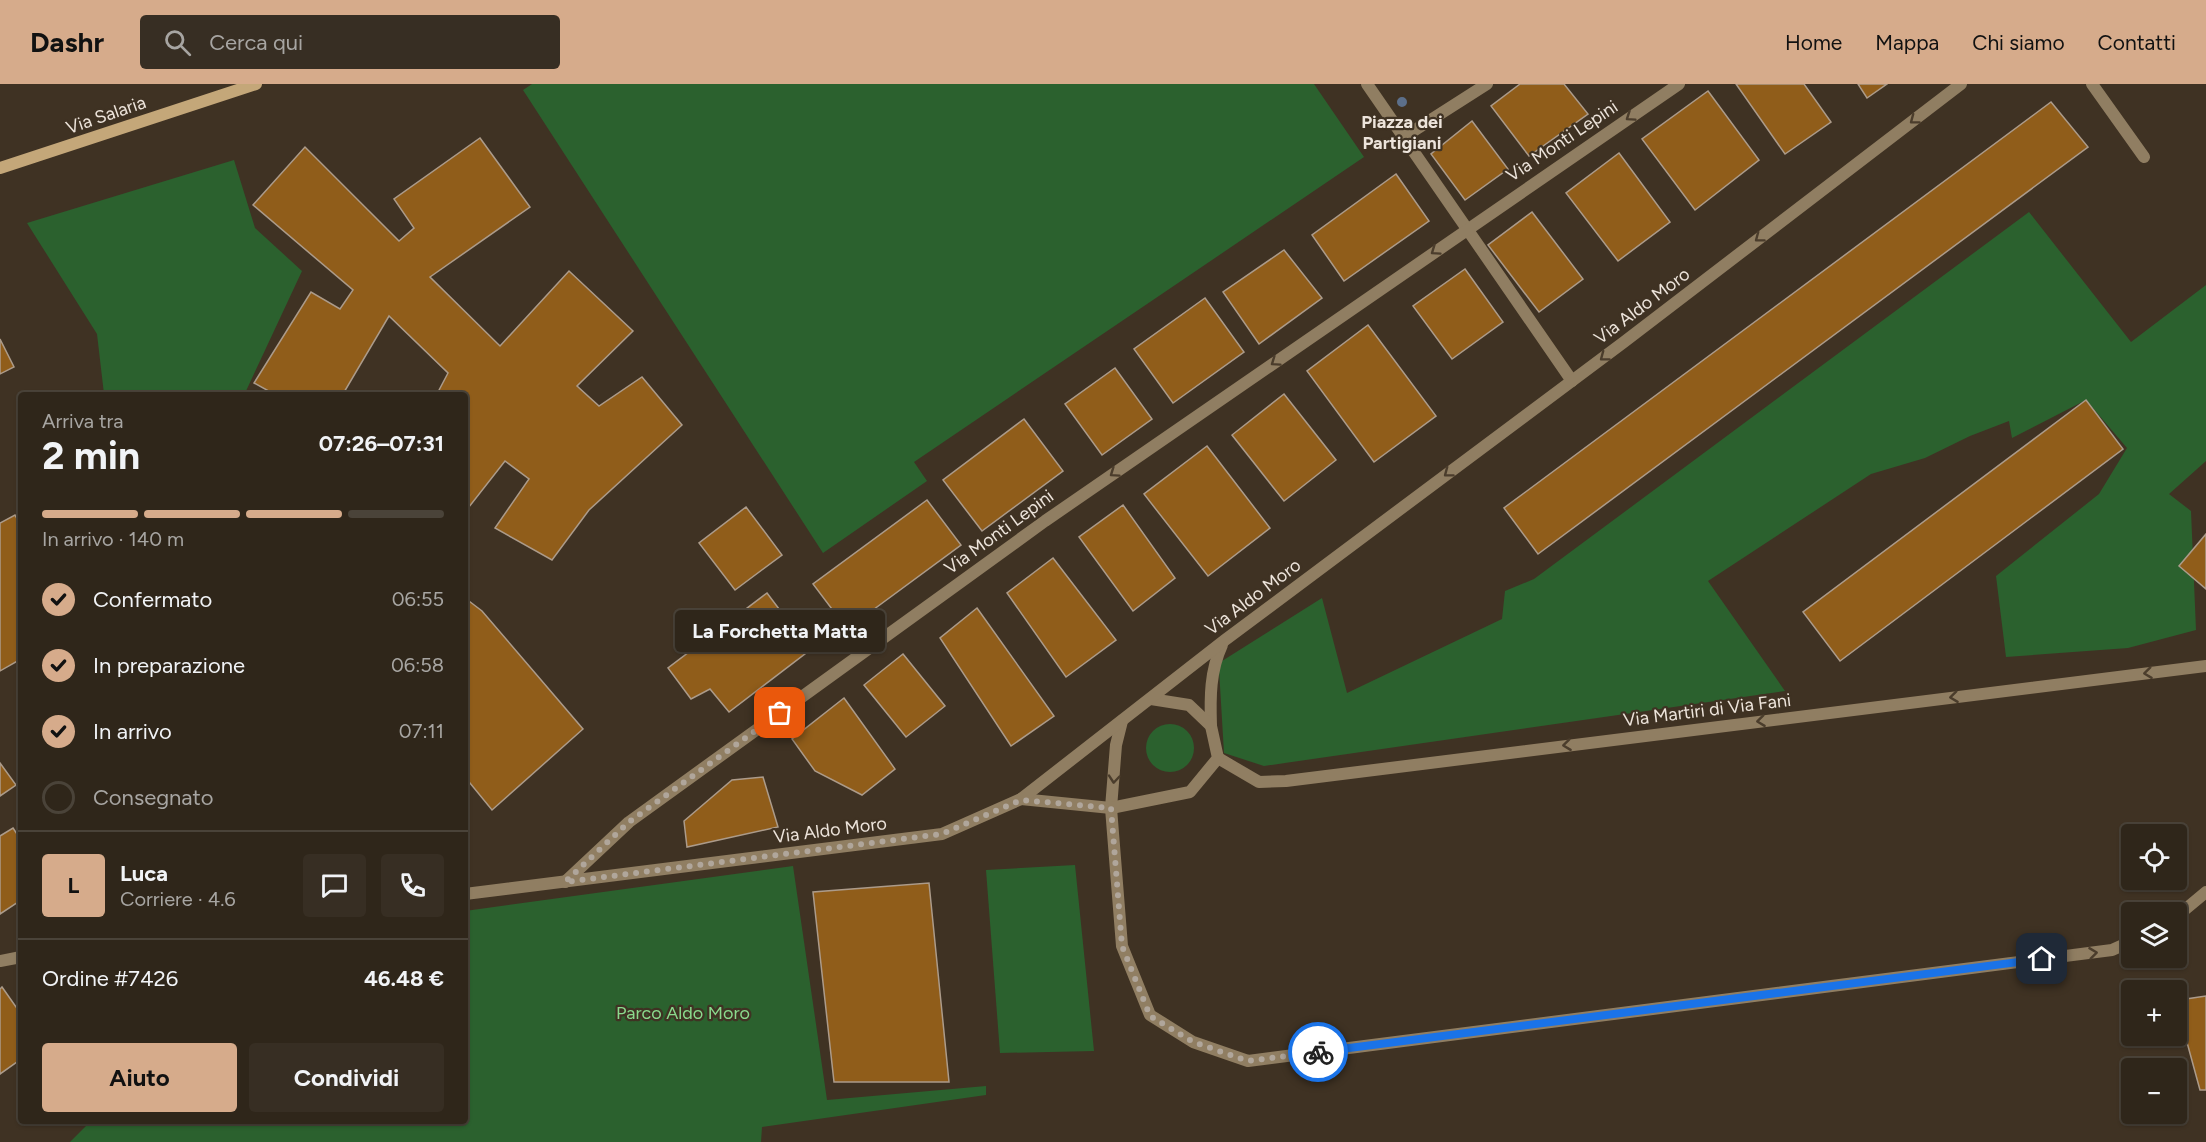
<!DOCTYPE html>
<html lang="it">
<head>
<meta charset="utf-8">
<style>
  :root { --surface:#2f261a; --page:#372e23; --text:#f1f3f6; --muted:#a7a5a2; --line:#4a4339; --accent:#d6ab8b }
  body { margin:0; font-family:Figtree,sans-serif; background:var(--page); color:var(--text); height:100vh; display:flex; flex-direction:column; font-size:22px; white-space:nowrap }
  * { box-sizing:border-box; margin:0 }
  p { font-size:20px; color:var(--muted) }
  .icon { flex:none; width:33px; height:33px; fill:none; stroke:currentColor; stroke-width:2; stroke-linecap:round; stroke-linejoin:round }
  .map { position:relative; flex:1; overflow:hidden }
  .panel { position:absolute; left:18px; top:308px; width:450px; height:732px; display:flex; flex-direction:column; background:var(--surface); border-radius:6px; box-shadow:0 2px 4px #0004,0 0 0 2px var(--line) }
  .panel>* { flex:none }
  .tools { position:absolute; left:2121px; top:740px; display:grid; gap:12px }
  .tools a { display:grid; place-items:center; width:66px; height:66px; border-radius:6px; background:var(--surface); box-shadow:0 2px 4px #0004,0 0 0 2px var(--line); font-size:30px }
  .pin { position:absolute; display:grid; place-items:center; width:51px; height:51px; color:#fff; margin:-26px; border-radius:12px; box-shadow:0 3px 9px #0006 }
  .courier { position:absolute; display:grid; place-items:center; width:60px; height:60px; margin:-30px; border:4px solid #1a73e8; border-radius:50%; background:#fff; color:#222; box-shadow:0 2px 8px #0007 }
  .bubble { position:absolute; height:42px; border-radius:6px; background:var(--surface); box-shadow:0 2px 4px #0004,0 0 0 2px var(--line); font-size:20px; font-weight:700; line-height:42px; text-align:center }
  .overview em { font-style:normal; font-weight:700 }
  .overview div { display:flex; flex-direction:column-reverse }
  .overview { display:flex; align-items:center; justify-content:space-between; height:102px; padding:0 24px }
  h1 { font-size:39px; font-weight:700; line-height:45px }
  .bar { display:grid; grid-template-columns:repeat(4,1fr); gap:9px 6px; align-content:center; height:72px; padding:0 24px }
  .bar i { height:8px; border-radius:4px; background:var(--line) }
  .bar .selected { background:var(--accent) }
  .bar p { grid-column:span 4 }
  .line { display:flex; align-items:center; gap:15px; padding:0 24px; border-top:2px solid var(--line) }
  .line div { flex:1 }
  .round { display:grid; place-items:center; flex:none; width:63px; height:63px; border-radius:6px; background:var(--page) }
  ol { padding:0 24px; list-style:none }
  li { display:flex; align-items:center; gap:18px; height:66px }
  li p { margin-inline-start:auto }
  li .icon { padding:6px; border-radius:50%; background:var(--accent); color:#111; stroke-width:4 }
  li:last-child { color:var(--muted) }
  li i { width:33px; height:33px; border:3px solid var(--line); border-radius:50% }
  .cta { display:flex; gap:12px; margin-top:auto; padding:12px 24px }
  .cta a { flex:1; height:69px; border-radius:6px; background:var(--accent); color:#111; font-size:24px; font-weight:700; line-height:69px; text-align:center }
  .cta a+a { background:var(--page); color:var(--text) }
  header { display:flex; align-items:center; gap:36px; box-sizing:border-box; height:84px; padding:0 30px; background:var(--accent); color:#111 }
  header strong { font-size:28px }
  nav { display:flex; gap:33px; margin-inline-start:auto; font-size:21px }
  .search { width:420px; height:54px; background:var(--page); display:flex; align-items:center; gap:15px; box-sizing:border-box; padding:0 21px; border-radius:6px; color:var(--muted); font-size:22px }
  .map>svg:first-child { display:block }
  .green { fill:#2b612e }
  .building { fill:#905d1a; stroke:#ac9b8a; stroke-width:1.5 }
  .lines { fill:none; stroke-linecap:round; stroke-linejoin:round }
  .minor { stroke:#907e62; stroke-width:12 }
  .secondary { stroke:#c4a779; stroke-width:12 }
  .oneway { stroke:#4b3d2c }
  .done { stroke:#b0a69b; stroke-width:6; stroke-dasharray:0 10.8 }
  .route { stroke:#1a73e8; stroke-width:8 }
  .service-dot { fill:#5c6f8a; stroke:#3f3223; stroke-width:2 }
  .labels { text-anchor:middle; stroke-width:4.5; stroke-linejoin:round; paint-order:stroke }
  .street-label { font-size:18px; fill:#ede4db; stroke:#3f3223 }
  .poi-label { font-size:18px; font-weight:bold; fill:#ede4db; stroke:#3f3223 }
  .park-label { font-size:18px; fill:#8ada8d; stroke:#3f3223 }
</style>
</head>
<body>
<header>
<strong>Dashr</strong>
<div class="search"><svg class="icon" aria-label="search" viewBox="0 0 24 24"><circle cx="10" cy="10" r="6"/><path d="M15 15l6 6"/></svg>Cerca qui</div>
<nav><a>Home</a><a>Mappa</a><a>Chi siamo</a><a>Contatti</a></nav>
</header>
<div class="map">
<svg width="2206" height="1058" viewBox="0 0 2206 1058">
  <rect width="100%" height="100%" fill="#3f3223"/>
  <g class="green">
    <polygon points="532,0 1314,0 1364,73 914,378 927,397 823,469 523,6"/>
    <polygon points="234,76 255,144 302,187 246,307 247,310 104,310 97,250 27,139"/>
    <polygon points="2029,128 2131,258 2206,201 2206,377 2169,410 2191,427 2196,546 2128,564 2006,573 1996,492 2099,410 2127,364 2086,316 2012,354 2009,337 1970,352 1925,374 1871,390 1708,497 1785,607 1264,682 1224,669 1219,585 1222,577 1322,514 1347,609 1502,535 1505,507 1534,495"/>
    <circle cx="1170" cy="664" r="24"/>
    <polygon points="1075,781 1094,967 1000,969 986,786"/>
    <polygon points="793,782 827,1016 986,1002 986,1011 762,1043 761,1058 70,1058 91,1037 465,1036 465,827"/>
  </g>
  <g class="building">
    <polygon points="1520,0 1564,0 1588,30 1529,72 1491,22"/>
    <polygon points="1736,0 1804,0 1831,38 1785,70"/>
    <polygon points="1858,0 1887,0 1867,14"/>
    <polygon points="1708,7 1759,76 1695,126 1642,55"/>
    <polygon points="2051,18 2088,63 1538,470 1504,424"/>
    <polygon points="1472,37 1508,85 1465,116 1431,70"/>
    <polygon points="480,54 530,123 430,193 500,262 569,187 633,247 577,302 599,322 642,293 682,341 589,426 552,476 495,444 529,395 505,377 465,428 465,310 437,310 448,289 389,232 343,310 274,310 254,299 311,208 340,225 353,206 253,121 305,63 399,157 414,144 394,115"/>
    <polygon points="1619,69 1670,138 1618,177 1566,109"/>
    <polygon points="1396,90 1429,137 1344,197 1312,151"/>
    <polygon points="1532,128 1583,195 1539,228 1488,161"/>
    <polygon points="1284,166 1322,214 1259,260 1223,208"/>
    <polygon points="1465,185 1503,238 1452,275 1413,222"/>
    <polygon points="1205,214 1244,268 1173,319 1134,265"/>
    <polygon points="1368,241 1436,332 1374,378 1307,287"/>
    <polygon points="0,255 14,283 0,290"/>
    <polygon points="1115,284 1152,335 1102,371 1065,320"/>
    <polygon points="1284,310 1336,376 1284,417 1232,351"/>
    <polygon points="2086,316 2123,365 1840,577 1803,528"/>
    <polygon points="1024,335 1063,387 982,447 943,396"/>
    <polygon points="1207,362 1270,444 1208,492 1144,410"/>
    <polygon points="927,416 961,461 847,545 813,500"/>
    <polygon points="1123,421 1175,494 1133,527 1079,453"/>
    <polygon points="746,423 782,471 735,506 699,459"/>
    <polygon points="15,431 21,443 21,575 0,587 0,439"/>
    <polygon points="2206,450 2206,505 2179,482"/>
    <polygon points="1053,474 1116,556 1066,593 1007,509"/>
    <polygon points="767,509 810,566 729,628 710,605 691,615 668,584"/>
    <polygon points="465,514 482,527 583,645 492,726 465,693"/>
    <polygon points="977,524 1054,632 1011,662 940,554"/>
    <polygon points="903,570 945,622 906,653 864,601"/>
    <polygon points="844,614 895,685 862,711 815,687 792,655"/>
    <polygon points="0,679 16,701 0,712"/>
    <polygon points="763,693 778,743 687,763 684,737 732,696"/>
    <polygon points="13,744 21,756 21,816 0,830 0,752"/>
    <polygon points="929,799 949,998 834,998 813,808"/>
    <polygon points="2,903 21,930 21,975 0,990 0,905"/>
    <polygon points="2206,912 2206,1006 2200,1006 2179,929 2186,915"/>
  </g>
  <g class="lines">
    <g class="minor">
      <polyline points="1367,0 1572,297"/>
      <polyline points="2092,0 2144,73"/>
      <polyline points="1404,53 1487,0"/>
      <polyline points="1122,637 1116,661 1111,724 1122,862 1150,931 1193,958 1248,977 2112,866 2132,857"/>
      <path d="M1211 642C1210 613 1210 587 1222 561"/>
      <polyline points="1218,674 1259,698 1286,697 2206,582"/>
      <polyline points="1021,715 1111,724 1190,708 1218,674 1211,642 1189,621 1151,615"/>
      <polyline points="565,798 629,738 1045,437 1679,0"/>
      <polyline points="465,810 942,750 1021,715 1225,556 1624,258 1961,0"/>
      <polyline points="2176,833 2206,808"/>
      <polyline points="0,877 21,873"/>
    </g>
    <polyline class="secondary" points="0,84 256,0"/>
  </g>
  <defs><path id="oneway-chevron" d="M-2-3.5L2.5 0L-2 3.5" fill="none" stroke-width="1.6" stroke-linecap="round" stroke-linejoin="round" transform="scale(1.5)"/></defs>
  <g class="oneway">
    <use href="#oneway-chevron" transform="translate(1630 33) rotate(146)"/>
    <use href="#oneway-chevron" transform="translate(1914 36) rotate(143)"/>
    <use href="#oneway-chevron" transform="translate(1759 154) rotate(143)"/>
    <use href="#oneway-chevron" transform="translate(1435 167) rotate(145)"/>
    <use href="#oneway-chevron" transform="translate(1604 273) rotate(143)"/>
    <use href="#oneway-chevron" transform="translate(1275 278) rotate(145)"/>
    <use href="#oneway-chevron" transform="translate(1114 389) rotate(145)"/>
    <use href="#oneway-chevron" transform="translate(1448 389) rotate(143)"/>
    <use href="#oneway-chevron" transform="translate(2148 589) rotate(173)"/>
    <use href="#oneway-chevron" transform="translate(1954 613) rotate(173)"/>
    <use href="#oneway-chevron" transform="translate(1761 637) rotate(173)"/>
    <use href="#oneway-chevron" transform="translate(1567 661) rotate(173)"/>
    <use href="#oneway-chevron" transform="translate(1114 695) rotate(95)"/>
    <use href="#oneway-chevron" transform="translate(2093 869) rotate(-7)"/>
  </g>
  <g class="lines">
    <polyline class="done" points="780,629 629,738 565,798 942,750 1021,716 1111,724 1122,862 1150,932 1193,958 1248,977 1318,968"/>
    <polyline class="route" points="1318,968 2042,875"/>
  </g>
  <circle class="service-dot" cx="1402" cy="18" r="6"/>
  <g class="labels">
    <g class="street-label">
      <text transform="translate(106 31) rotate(-19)" y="6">Via Salaria</text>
      <text transform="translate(1562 57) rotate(-34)" y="6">Via Monti Lepini</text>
      <text transform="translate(1642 222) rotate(-37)" y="6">Via Aldo Moro</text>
      <text transform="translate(999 448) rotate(-36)" y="6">Via Monti Lepini</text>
      <text transform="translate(1253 513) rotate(-37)" y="6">Via Aldo Moro</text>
      <text transform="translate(1707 626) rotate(-7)" y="6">Via Martiri di Via Fani</text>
      <text transform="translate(830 746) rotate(-7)" y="6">Via Aldo Moro</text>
    </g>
    <g class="poi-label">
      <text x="1402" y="44">Piazza dei<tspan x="1402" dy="21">Partigiani</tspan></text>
    </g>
    <g class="park-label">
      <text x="683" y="935">Parco Aldo Moro</text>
    </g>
  </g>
</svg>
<div class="tools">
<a><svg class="icon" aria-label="locate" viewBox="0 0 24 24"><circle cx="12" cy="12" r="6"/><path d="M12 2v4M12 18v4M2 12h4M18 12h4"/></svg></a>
<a><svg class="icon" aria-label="layers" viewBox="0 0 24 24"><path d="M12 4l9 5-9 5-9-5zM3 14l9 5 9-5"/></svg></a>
<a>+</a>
<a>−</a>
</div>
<div class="pin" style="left:780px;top:629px;background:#ea580c"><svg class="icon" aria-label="bag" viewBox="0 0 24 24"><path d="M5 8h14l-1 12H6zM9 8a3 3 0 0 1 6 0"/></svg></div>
<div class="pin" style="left:2042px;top:875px;background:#1f2937"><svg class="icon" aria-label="home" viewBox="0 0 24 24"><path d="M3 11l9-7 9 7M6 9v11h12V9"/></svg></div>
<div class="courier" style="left:1318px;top:968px"><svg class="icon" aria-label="bike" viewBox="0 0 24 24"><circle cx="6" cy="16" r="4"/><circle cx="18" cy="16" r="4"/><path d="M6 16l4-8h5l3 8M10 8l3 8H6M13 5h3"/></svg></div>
<div class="bubble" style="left:675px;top:526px;width:210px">La Forchetta Matta</div>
<section class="panel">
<div class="overview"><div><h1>2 min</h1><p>Arriva tra</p></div><em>07:26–07:31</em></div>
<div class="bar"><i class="selected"></i><i class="selected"></i><i class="selected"></i><i></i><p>In arrivo · 140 m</p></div>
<ol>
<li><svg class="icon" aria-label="check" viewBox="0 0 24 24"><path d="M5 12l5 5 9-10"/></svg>Confermato<p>06:55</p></li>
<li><svg class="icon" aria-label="check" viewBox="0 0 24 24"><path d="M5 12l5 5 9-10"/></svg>In preparazione<p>06:58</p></li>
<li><svg class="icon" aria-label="check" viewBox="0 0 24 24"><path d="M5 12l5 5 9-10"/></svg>In arrivo<p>07:11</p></li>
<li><i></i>Consegnato</li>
</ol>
<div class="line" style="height:108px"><b class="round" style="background:var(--accent);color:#111">L</b><div><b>Luca</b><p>Corriere · 4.6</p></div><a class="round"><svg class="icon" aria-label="chat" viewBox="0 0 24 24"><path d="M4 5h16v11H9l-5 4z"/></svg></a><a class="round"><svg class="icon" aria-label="phone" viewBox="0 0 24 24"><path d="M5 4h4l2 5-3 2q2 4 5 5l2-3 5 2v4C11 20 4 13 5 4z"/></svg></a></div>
<div class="line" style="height:78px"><div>Ordine #7426</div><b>46.48 €</b></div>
<div class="cta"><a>Aiuto</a><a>Condividi</a></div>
</section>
</div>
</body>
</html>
